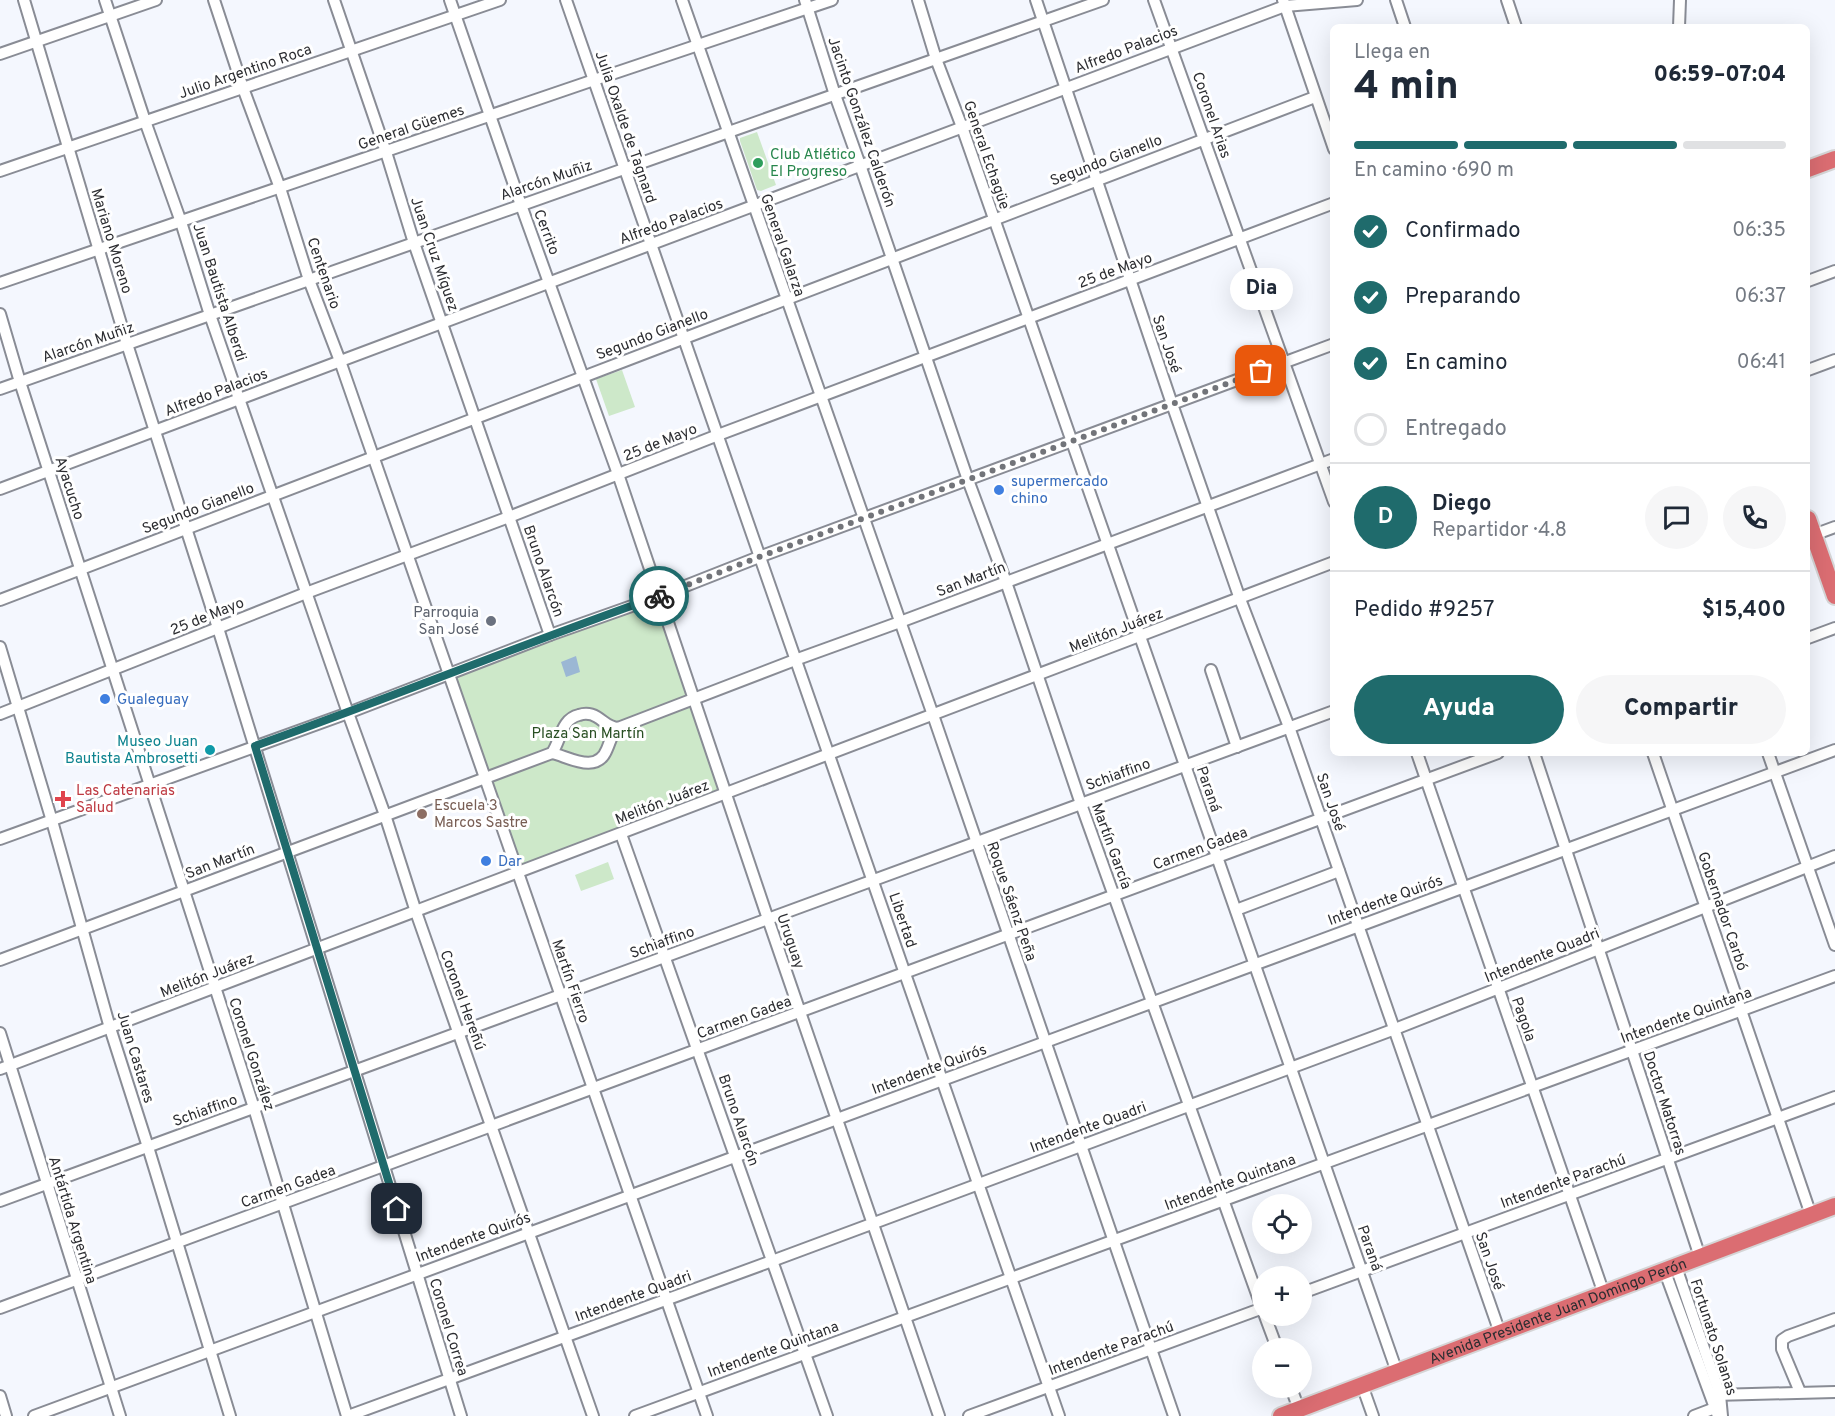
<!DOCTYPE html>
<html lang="es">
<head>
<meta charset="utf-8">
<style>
  :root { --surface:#fff; --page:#f6f6f7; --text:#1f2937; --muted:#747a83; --line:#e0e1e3; --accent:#1f6b6c }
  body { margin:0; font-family:Overpass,sans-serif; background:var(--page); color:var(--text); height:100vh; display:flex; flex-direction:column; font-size:22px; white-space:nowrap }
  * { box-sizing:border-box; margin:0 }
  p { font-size:20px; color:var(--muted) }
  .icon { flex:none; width:33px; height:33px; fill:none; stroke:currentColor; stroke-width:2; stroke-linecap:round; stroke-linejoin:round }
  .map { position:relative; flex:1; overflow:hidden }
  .side { position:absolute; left:1330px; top:24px; width:480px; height:732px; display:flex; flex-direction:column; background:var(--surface); border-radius:9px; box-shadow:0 6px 24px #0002 }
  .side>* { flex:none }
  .buttons { position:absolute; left:1252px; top:1194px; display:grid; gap:12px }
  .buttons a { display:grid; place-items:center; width:60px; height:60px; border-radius:50%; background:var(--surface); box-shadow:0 6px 24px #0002; font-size:30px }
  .pin { position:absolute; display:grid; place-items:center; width:51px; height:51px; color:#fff; margin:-26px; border-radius:12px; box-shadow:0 3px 9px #0006 }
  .courier { position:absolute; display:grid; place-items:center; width:60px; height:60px; margin:-30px; border:4px solid #1f6b6c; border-radius:50%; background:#fff; color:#222; box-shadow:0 2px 8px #0007 }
  .bubble { position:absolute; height:42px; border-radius:21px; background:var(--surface); box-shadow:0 6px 24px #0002; font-size:20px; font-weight:800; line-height:42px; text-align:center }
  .overview em { font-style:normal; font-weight:800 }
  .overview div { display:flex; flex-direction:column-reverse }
  .overview { display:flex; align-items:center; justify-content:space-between; height:102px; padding:0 24px }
  h1 { font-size:39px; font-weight:800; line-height:45px }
  .bar { display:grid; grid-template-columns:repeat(4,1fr); gap:9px 6px; align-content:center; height:72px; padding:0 24px }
  .bar i { height:8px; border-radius:4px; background:var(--line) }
  .bar .on { background:var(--accent) }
  .bar p { grid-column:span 4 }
  .line { display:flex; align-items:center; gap:15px; padding:0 24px; border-top:2px solid var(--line) }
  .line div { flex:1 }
  .round { display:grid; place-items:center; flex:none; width:63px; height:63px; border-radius:32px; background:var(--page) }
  ol { padding:0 24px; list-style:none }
  li { display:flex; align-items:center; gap:18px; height:66px }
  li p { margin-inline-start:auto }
  li .icon { padding:6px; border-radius:50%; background:var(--accent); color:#fff; stroke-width:4 }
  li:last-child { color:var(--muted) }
  li i { width:33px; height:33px; border:3px solid var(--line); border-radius:50% }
  .button { display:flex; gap:12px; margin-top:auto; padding:12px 24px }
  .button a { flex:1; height:69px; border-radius:36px; background:var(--accent); color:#fff; font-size:24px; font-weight:800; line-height:69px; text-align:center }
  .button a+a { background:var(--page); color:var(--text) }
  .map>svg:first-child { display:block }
  .park { fill:#cde8c9 }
  .water { fill:#9bb7d4 }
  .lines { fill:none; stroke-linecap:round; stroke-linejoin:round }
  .minor-casing { stroke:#898c95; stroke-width:14 }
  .highway-casing { stroke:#d5d5d6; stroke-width:20 }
  .minor { stroke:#fff; stroke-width:10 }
  .highway { stroke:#db6d72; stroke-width:16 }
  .done { stroke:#727479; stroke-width:6; stroke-dasharray:0 10.8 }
  .route { stroke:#1f6b6c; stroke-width:8 }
  .leisure-dot { fill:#2e9e5b; stroke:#fff; stroke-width:2 }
  .shop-dot { fill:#3f7fe0; stroke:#fff; stroke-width:2 }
  .worship-dot { fill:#6b7280; stroke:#fff; stroke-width:2 }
  .culture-dot { fill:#0f9aa8; stroke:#fff; stroke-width:2 }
  .health-dot { fill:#e0444e; stroke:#fff; stroke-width:2 }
  .education-dot { fill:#8d6e63; stroke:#fff; stroke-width:2 }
  .labels { text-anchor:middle; stroke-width:6; stroke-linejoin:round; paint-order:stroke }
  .street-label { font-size:15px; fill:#2c2d31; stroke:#fff }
  .leisure-label { font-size:15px; fill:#27864d; stroke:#fff; text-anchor:start }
  .shop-label { font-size:15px; fill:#366cbe; stroke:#fff; text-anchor:start }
  .worship-label { font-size:15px; fill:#5b616d; stroke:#fff; text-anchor:end }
  .park-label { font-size:15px; fill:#294f23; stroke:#fff }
  .culture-label { font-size:15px; fill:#0d838f; stroke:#fff; text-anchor:end }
  .health-label { font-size:15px; fill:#be3a42; stroke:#fff; text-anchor:start }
  .education-label { font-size:15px; fill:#785e54; stroke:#fff; text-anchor:start }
</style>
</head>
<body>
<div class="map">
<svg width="1835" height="1416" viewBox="0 0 1835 1416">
  <rect width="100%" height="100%" fill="#f4f7fe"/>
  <g class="park">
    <polygon points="757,132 776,185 761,191 757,190 740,141 740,138"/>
    <polygon points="622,370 635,407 609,416 596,379"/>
    <polygon points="660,596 726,794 517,873 448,673"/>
    <polygon points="608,862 614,879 581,891 575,875"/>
  </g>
  <polygon class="water" points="576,656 580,672 566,677 561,662"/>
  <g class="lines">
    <g class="minor-casing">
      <g id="minor">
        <polyline points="24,0 127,344 218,628 461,1416"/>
        <polyline points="105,0 145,121 181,222 210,315 348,713 385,815 416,912 593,1416"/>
        <polyline points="214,0 243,88 280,188 309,280 340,361 707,1416"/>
        <polyline points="334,0 386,152 414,243 550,635"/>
        <polyline points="450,0 521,205 618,474 768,919 939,1416"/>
        <polyline points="566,0 1059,1416"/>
        <polyline points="682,0 933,715 1174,1416"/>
        <polyline points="805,0 835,95 860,165 968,480 1006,582 1081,804 1263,1311"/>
        <polyline points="918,0 936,59 962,127 1397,1372"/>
        <polyline points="1036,0 1172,404 1240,599 1289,727 1500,1333"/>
        <polyline points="1154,0 1334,502"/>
        <polyline points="1283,0 1334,149"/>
        <polyline points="1396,0 1405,27"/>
        <polyline points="1507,0 1516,27"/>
        <polyline points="1679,27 1680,0"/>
        <polyline points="0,54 156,0"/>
        <polyline points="0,171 500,0"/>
        <polyline points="1808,281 1835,271"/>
        <polyline points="0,283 594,80 832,0"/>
        <polyline points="0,314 20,382 254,1108 347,1416"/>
        <polyline points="1808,370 1835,360"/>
        <polyline points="0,389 1103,0"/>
        <polyline points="0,489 1285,6 1357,0"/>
        <polyline points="1808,537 1835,527"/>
        <polyline points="0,600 1315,97"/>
        <polyline points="1808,638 1835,628"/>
        <polyline points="0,647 52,821 110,1028 148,1147 230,1416"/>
        <polyline points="1211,670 1237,747"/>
        <polyline points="0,714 306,593 509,517 718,435 1334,203"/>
        <path d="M552 753C569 757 597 775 607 749 611 740 611 735 618 728"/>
        <polyline points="1417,753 1604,1294"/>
        <polyline points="1534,753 1700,1257"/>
        <polyline points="1653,753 1811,1215"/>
        <polyline points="1768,753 1835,945"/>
        <polyline points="621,834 827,1416"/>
        <polyline points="0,839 348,713 550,635 660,596 759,557 1334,344"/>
        <polyline points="1236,910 1339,871"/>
        <path d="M0 960 552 753C561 740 561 719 579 715 585 713 592 714 597 717 605 722 608 727 618 728L795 660 900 622 1334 459"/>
        <polyline points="0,1033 120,1416"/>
        <polyline points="0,1069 1334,562"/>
        <polyline points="0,1201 1334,711"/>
        <polyline points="1676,1267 1720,1395 1722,1416"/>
        <polyline points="1665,1272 1718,1416"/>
        <polyline points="1302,1293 1835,1097"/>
        <polyline points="0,1308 1498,753"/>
        <polyline points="1265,1316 1277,1348"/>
        <polyline points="1362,1385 1373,1416"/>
        <polyline points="1291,1388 1299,1409"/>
        <polyline points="1800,1392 1782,1349 1782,1340 1788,1336 1835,1319"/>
        <polyline points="1714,1395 1835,1392"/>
        <polyline points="0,1396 6,1416"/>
        <polyline points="34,1416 1835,750"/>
        <polyline points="348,1416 772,1261 1395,1029 1835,856"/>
        <polyline points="635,1416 1835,976"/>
        <polyline points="969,1416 1263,1308"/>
        <polyline points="1694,1416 1715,1408"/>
      </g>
    </g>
    <g class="highway-casing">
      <g id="highway">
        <polyline points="1808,169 1835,159"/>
        <polyline points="1808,519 1835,596"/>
        <path id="s1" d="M1281 1416 1835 1206"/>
      </g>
    </g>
    <use href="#minor" class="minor"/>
    <use href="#highway" class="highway"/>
  </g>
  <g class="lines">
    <polyline class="done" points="659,596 759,557 1261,371"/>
    <path class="route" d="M397 1209 255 746C390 698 523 644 659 596"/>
  </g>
  <circle class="leisure-dot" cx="758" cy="163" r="6"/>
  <g class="shop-dot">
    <circle cx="999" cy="490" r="6"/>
    <circle cx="105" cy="699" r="6"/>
    <circle cx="486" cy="861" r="6"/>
  </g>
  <circle class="worship-dot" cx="491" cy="621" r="6"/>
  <circle class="culture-dot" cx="210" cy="750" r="6"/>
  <path class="health-dot" d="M60 790h6v6h6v6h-6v6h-6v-6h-6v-6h6z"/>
  <circle class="education-dot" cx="422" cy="814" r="6"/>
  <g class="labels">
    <g class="street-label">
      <text transform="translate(1126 49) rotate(-21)" y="5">Alfredo Palacios</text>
      <text transform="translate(245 71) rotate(-19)" y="5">Julio Argentino Roca</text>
      <text transform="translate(1212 115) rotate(71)" y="5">Coronel Arias</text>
      <text transform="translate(862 122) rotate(71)" y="5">Jacinto González Calderón</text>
      <text transform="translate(411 127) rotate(-19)" y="5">General Güemes</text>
      <text transform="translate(626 127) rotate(71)" y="5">Julia Oxalde de Tagnard</text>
      <text transform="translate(987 155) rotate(71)" y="5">General Echagüe</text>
      <text transform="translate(1106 160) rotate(-21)" y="5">Segundo Gianello</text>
      <text transform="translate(546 180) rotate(-19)" y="5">Alarcón Muñiz</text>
      <text transform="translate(671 221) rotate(-20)" y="5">Alfredo Palacios</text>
      <text transform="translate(547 232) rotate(69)" y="5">Cerrito</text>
      <text transform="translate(112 241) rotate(73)" y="5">Mariano Moreno</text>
      <text transform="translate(783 245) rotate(71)" y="5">General Galarza</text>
      <text transform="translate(435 254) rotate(71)" y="5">Juan Cruz Míguez</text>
      <text transform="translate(1115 270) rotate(-20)" y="5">25 de Mayo</text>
      <text transform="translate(324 273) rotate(71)" y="5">Centenario</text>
      <text transform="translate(220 292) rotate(72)" y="5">Juan Bautista Alberdi</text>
      <text transform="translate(652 334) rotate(-21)" y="5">Segundo Gianello</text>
      <text transform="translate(88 342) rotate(-19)" y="5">Alarcón Muñiz</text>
      <text transform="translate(1167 344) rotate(71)" y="5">San José</text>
      <text transform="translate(216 392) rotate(-21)" y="5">Alfredo Palacios</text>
      <text transform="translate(660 442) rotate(-22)" y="5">25 de Mayo</text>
      <text transform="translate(70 488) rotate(72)" y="5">Ayacucho</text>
      <text transform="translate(198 508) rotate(-21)" y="5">Segundo Gianello</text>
      <text transform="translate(544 571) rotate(71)" y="5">Bruno Alarcón</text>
      <text transform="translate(971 579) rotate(-21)" y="5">San Martín</text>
      <text transform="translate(207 616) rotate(-22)" y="5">25 de Mayo</text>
      <text transform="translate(1116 630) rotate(-21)" y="5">Melitón Juárez</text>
      <text transform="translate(1118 774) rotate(-20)" y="5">Schiaffino</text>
      <text transform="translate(1209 789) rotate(71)" y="5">Paraná</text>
      <text transform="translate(662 802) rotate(-21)" y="5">Melitón Juárez</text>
      <text transform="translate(1331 802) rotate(71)" y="5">San José</text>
      <text transform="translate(1112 846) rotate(70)" y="5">Martín García</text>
      <text transform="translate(1200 848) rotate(-20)" y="5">Carmen Gadea</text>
      <text transform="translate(220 861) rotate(-21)" y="5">San Martín</text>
      <text transform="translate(1385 900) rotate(-20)" y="5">Intendente Quirós</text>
      <text transform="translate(1012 901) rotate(71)" y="5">Roque Sáenz Peña</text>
      <text transform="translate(1723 911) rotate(71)" y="5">Gobernador Carbó</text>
      <text transform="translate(903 920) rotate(71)" y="5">Libertad</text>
      <text transform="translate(791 941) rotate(71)" y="5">Uruguay</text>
      <text transform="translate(662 942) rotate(-20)" y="5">Schiaffino</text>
      <text transform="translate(1542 955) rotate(-22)" y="5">Intendente Quadri</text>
      <text transform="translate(207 975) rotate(-21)" y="5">Melitón Juárez</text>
      <text transform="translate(571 981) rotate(71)" y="5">Martín Fierro</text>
      <text transform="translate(463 1000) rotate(70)" y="5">Coronel Hereñú</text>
      <text transform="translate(1686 1015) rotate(-20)" y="5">Intendente Quintana</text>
      <text transform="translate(744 1017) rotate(-20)" y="5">Carmen Gadea</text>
      <text transform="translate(1524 1019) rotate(71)" y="5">Pagola</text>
      <text transform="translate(252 1054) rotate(72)" y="5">Coronel González</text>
      <text transform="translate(136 1057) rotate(73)" y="5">Juan Castares</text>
      <text transform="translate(929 1069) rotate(-20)" y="5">Intendente Quirós</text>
      <text transform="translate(1665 1103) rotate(72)" y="5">Doctor Matorras</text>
      <text transform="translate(205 1110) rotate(-20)" y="5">Schiaffino</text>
      <text transform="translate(739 1120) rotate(71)" y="5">Bruno Alarcón</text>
      <text transform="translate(1088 1127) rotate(-20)" y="5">Intendente Quadri</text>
      <text transform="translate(1563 1181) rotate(-20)" y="5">Intendente Parachú</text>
      <text transform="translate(1230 1182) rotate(-20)" y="5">Intendente Quintana</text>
      <text transform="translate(288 1186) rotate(-20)" y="5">Carmen Gadea</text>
      <text transform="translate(73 1220) rotate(73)" y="5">Antártida Argentina</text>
      <text transform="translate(473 1237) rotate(-20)" y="5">Intendente Quirós</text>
      <text transform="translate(1370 1248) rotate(71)" y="5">Paraná</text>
      <text transform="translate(1490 1261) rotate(71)" y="5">San José</text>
      <text transform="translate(633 1296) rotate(-20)" y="5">Intendente Quadri</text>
      <text dy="5" stroke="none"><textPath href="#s1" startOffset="296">Avenida Presidente Juan Domingo Perón</textPath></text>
      <text transform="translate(449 1327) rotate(73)" y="5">Coronel Correa</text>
      <text transform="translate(1714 1337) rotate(72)" y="5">Fortunato Solanas</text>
      <text transform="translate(1111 1348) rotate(-20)" y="5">Intendente Parachú</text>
      <text transform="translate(773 1349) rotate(-20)" y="5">Intendente Quintana</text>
    </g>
    <g class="leisure-label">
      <text x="770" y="159">Club Atlético<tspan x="770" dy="17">El Progreso</tspan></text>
    </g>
    <g class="shop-label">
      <text x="1011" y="486">supermercado<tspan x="1011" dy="17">chino</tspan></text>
      <text x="117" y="704">Gualeguay</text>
      <text x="498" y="866">Dar</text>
    </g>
    <g class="worship-label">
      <text x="479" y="617">Parroquia<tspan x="479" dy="17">San José</tspan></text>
    </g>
    <g class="park-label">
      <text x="588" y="738">Plaza San Martín</text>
    </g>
    <g class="culture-label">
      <text x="198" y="746">Museo Juan<tspan x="198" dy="17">Bautista Ambrosetti</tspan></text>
    </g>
    <g class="health-label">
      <text x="76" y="795">Las Catenarias<tspan x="76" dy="17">Salud</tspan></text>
    </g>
    <g class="education-label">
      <text x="434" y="810">Escuela 3<tspan x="434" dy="17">Marcos Sastre</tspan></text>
    </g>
  </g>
</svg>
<div class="buttons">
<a><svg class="icon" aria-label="locate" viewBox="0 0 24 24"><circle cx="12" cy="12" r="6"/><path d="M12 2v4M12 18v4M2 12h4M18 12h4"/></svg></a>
<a>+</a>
<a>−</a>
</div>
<div class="pin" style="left:1261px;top:371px;background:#ea580c"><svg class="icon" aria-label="bag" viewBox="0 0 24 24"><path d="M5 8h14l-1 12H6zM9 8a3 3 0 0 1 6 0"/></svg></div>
<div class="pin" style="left:397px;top:1209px;background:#1f2937"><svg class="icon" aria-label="home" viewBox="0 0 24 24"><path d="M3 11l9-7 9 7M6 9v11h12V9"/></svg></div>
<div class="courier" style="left:659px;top:596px"><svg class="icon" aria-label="bike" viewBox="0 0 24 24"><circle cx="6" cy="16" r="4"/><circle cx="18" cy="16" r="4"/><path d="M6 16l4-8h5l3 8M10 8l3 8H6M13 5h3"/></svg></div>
<div class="bubble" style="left:1230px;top:268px;width:63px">Dia</div>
<section class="side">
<div class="overview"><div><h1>4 min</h1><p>Llega en</p></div><em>06:59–07:04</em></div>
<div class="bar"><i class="on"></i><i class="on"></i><i class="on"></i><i></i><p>En camino · 690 m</p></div>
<ol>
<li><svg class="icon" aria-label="check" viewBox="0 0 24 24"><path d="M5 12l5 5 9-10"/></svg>Confirmado<p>06:35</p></li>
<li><svg class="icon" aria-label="check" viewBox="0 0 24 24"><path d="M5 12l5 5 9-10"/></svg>Preparando<p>06:37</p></li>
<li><svg class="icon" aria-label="check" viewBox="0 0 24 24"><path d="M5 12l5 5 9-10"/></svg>En camino<p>06:41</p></li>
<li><i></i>Entregado</li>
</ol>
<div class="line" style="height:108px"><b class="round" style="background:var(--accent);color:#fff">D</b><div><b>Diego</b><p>Repartidor · 4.8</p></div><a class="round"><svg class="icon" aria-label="chat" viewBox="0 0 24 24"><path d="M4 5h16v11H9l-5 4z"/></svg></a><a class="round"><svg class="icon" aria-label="phone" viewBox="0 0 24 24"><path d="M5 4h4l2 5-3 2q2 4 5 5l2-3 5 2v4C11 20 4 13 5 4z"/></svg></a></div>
<div class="line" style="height:78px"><div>Pedido #9257</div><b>$15,400</b></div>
<div class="button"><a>Ayuda</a><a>Compartir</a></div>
</section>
</div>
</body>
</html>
